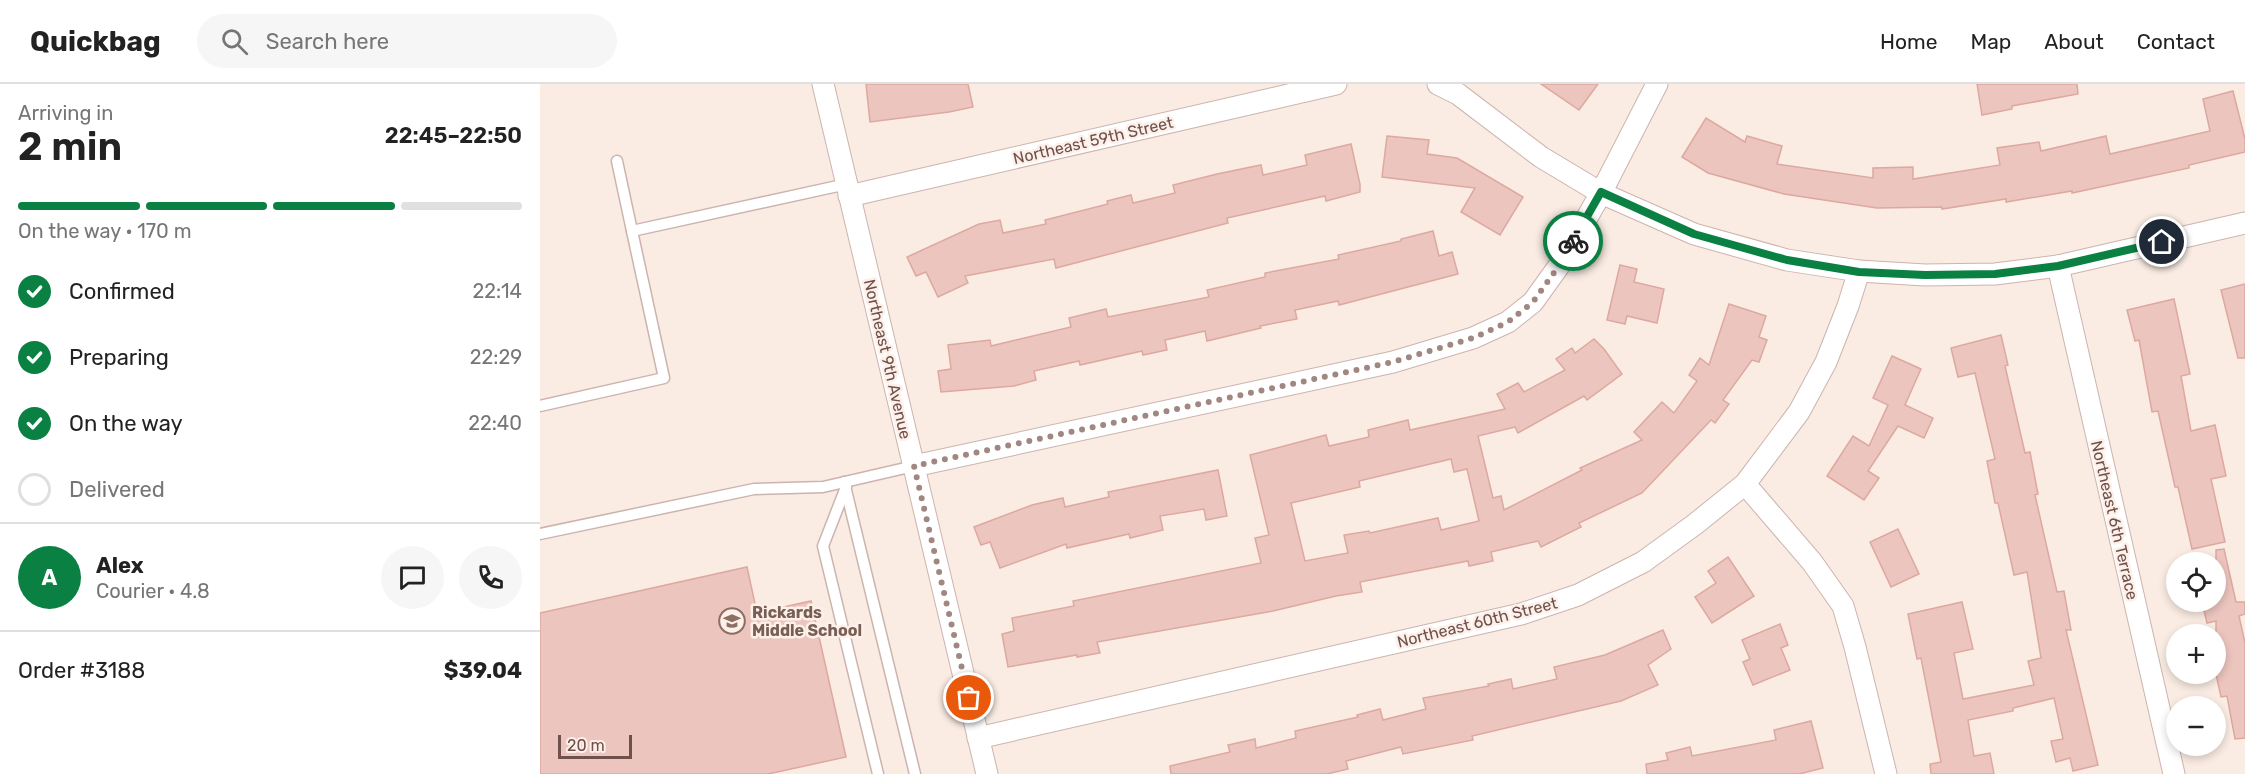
<!DOCTYPE html>
<html lang="en">
<head>
<meta charset="utf-8">
<style>
  :root { --surface:#fff; --page:#f6f6f6; --text:#222; --muted:#767676; --line:#e0e0e0; --accent:#0b8043 }
  body { margin:0; font-family:Rubik,sans-serif; background:var(--page); color:var(--text); height:100vh; display:flex; flex-direction:column; font-size:22px; white-space:nowrap }
  * { box-sizing:border-box; margin:0 }
  p { font-size:20px; color:var(--muted) }
  .icon { flex:none; width:33px; height:33px; fill:none; stroke:currentColor; stroke-width:2; stroke-linecap:round; stroke-linejoin:round }
  .map { position:relative; flex:1; overflow:hidden }
  .drawer { display:flex; flex-direction:column; background:var(--surface); width:540px }
  .drawer>* { flex:none }
  .tools { position:absolute; left:1626px; top:468px; display:grid; gap:12px }
  .tools a { display:grid; place-items:center; width:60px; height:60px; border-radius:50%; background:var(--surface); box-shadow:0 3px 9px #0003; font-size:30px }
  .scale { position:absolute; left:18px; bottom:15px; width:74px; box-sizing:border-box; padding-left:6px; border:3px solid #6f504c; border-top:0; font-size:16px; line-height:21px; white-space:nowrap; color:#6f504c; -webkit-text-stroke:4px #fdf0e9; paint-order:stroke }
  .pin { position:absolute; display:grid; place-items:center; width:51px; height:51px; color:#fff; margin:-26px; border:3px solid #fff; border-radius:50%; box-shadow:0 2px 6px #0007 }
  .courier { position:absolute; display:grid; place-items:center; width:60px; height:60px; margin:-30px; border:4px solid #0b8043; border-radius:50%; background:#fff; color:#222; box-shadow:0 2px 8px #0007 }
  .headline em { font-style:normal; font-weight:600 }
  .headline div { display:flex; flex-direction:column-reverse }
  .headline { display:flex; align-items:center; justify-content:space-between; height:102px; padding:0 18px }
  h1 { font-size:39px; font-weight:600; line-height:45px }
  .bar { display:grid; grid-template-columns:repeat(4,1fr); gap:9px 6px; align-content:center; height:72px; padding:0 18px }
  .bar i { height:8px; border-radius:4px; background:var(--line) }
  .bar .current { background:var(--accent) }
  .bar p { grid-column:span 4 }
  .line { display:flex; align-items:center; gap:15px; padding:0 18px; border-top:2px solid var(--line) }
  .line div { flex:1 }
  .round { display:grid; place-items:center; flex:none; width:63px; height:63px; border-radius:32px; background:var(--page) }
  ol { padding:0 18px; list-style:none }
  li { display:flex; align-items:center; gap:18px; height:66px }
  li p { margin-inline-start:auto }
  li .icon { padding:6px; border-radius:50%; background:var(--accent); color:#fff; stroke-width:4 }
  li:last-child { color:var(--muted) }
  li i { width:33px; height:33px; border:3px solid var(--line); border-radius:50% }
  header { display:flex; align-items:center; gap:36px; box-sizing:border-box; height:84px; padding:0 30px; background:var(--surface); border-bottom:2px solid var(--line) }
  header strong { font-size:28px }
  nav { display:flex; gap:33px; margin-inline-start:auto; font-size:21px }
  .search { width:420px; height:54px; background:var(--page); display:flex; align-items:center; gap:15px; box-sizing:border-box; padding:0 21px; border-radius:33px; color:var(--muted); font-size:22px }
  main { display:flex; flex:1; min-height:0 }
  .map>svg:first-child { display:block }
  .building { fill:#ecc5be; stroke:#dda8a0; stroke-width:1.5; fill-rule:evenodd }
  .lines { fill:none; stroke-linecap:round; stroke-linejoin:round }
  .service-casing { stroke:#ccb4ae; stroke-width:13 }
  .minor-casing { stroke:#ccb4ae; stroke-width:23 }
  .service { stroke:#fff; stroke-width:10 }
  .minor { stroke:#fff; stroke-width:21 }
  .done { stroke:#a08781; stroke-width:6; stroke-dasharray:0 10.8 }
  .route { stroke:#0b8043; stroke-width:8 }
  .labels { text-anchor:middle; stroke-width:5; stroke-linejoin:round; paint-order:stroke }
  .street-label { font-size:16px; fill:#6f504c; stroke:#fdf0e9 }
  .education-label { font-size:16px; font-weight:bold; fill:#785e54; stroke:#fdf0e9; text-anchor:start }
</style>
</head>
<body>
<header>
<strong>Quickbag</strong>
<div class="search"><svg class="icon" aria-label="search" viewBox="0 0 24 24"><circle cx="10" cy="10" r="6"/><path d="M15 15l6 6"/></svg>Search here</div>
<nav><a>Home</a><a>Map</a><a>About</a><a>Contact</a></nav>
</header>
<main>
<section class="drawer">
<div class="headline"><div><h1>2 min</h1><p>Arriving in</p></div><em>22:45–22:50</em></div>
<div class="bar"><i class="current"></i><i class="current"></i><i class="current"></i><i></i><p>On the way · 170 m</p></div>
<ol>
<li><svg class="icon" aria-label="check" viewBox="0 0 24 24"><path d="M5 12l5 5 9-10"/></svg>Confirmed<p>22:14</p></li>
<li><svg class="icon" aria-label="check" viewBox="0 0 24 24"><path d="M5 12l5 5 9-10"/></svg>Preparing<p>22:29</p></li>
<li><svg class="icon" aria-label="check" viewBox="0 0 24 24"><path d="M5 12l5 5 9-10"/></svg>On the way<p>22:40</p></li>
<li><i></i>Delivered</li>
</ol>
<div class="line" style="height:108px"><b class="round" style="background:var(--accent);color:#fff">A</b><div><b>Alex</b><p>Courier · 4.8</p></div><a class="round"><svg class="icon" aria-label="chat" viewBox="0 0 24 24"><path d="M4 5h16v11H9l-5 4z"/></svg></a><a class="round"><svg class="icon" aria-label="phone" viewBox="0 0 24 24"><path d="M5 4h4l2 5-3 2q2 4 5 5l2-3 5 2v4C11 20 4 13 5 4z"/></svg></a></div>
<div class="line" style="height:78px"><div>Order #3188</div><b>$39.04</b></div>
</section>
<div class="map">
<svg width="1705" height="690" viewBox="0 0 1705 690">
  <rect width="100%" height="100%" fill="#faece3"/>
  <g class="building">
    <polygon points="326,0 428,0 433,23 409,28 330,38"/>
    <polygon points="1001,0 1058,0 1039,26"/>
    <polygon points="1437,0 1537,0 1538,10 1472,22 1472,25 1442,31"/>
    <polygon points="1693,7 1705,55 1705,68 1649,81 1649,84 1532,109 1532,107 1466,118 1466,115 1402,125 1402,123 1337,124 1244,110 1168,89 1142,73 1166,34 1205,58 1207,52 1242,62 1237,80 1333,94 1333,84 1373,83 1373,95 1460,81 1457,64 1499,58 1501,67 1566,52 1570,70 1670,47 1663,15"/>
    <polygon points="847,52 889,56 887,70 917,74 983,113 960,151 921,128 935,104 842,93"/>
    <polygon points="811,60 820,100 820,108 786,117 785,112 687,134 688,139 516,184 514,175 425,192 428,199 398,213 386,188 376,192 367,173 439,140 460,136 463,149 506,140 505,136 568,120 567,117 591,111 593,119 635,109 633,101 677,90 721,81 723,91 767,81 765,71"/>
    <polygon points="893,147 899,172 912,168 918,190 799,221 798,217 755,226 757,235 720,242 721,244 667,257 665,247 625,256 627,266 603,271 602,267 540,281 539,277 494,287 496,296 474,302 401,308 398,287 411,285 408,261 450,256 451,262 531,243 529,234 566,225 568,233 669,213 667,206 725,193 725,189 799,175 798,171 861,157 861,155"/>
    <polygon points="1080,181 1097,185 1094,198 1124,205 1117,239 1087,232 1085,240 1067,236"/>
    <polygon points="1705,200 1705,274 1698,274 1681,206"/>
    <polygon points="1634,215 1650,290 1641,292 1651,347 1675,341 1686,392 1671,395 1685,458 1652,465 1638,403 1635,403 1618,327 1612,328 1599,256 1595,257 1587,226"/>
    <path d="M1189 220 1226 232 1219 253 1227 256 1219 278 1212 276 1183 316 1189 320 1175 339 1171 336 1102 409 1039 439 1041 443 1001 463 998 457 951 468 953 477 929 482 928 477 820 498 822 508 796 512 733 527 557 558 560 569 537 573V571L468 583 462 550 474 547 472 534 534 522 533 517 721 479 715 454 729 451 710 371 786 351 789 362 829 353 828 346 868 336 870 346 965 325 957 310 978 299 984 308 1025 286 1016 275 1032 264 1035 269 1054 255 1064 265 1082 290 1047 316 1044 312 978 349 975 343 938 352 953 414 961 412 964 426 1042 386 1040 384 1102 356 1094 348 1122 318 1134 329 1157 297 1149 291 1160 274 1169 281ZM911 375 914 388 927 385 939 437 901 446 898 434 830 449 829 447 804 451 808 469 765 477 751 419 820 403 819 397Z"/>
    <polygon points="1461,251 1468,281 1465,282 1485,369 1490,368 1498,410 1495,411 1517,508 1524,507 1531,546 1526,546 1558,681 1533,687 1530,674 1516,678 1511,657 1523,655 1514,614 1473,624 1473,627 1428,636 1434,672 1450,669 1454,690 1391,690 1390,680 1401,678 1381,574 1377,575 1368,530 1422,518 1433,565 1414,569 1423,615 1494,601 1488,577 1501,574 1487,488 1474,491 1458,419 1455,419 1447,377 1455,375 1435,289 1418,293 1411,264"/>
    <polygon points="1352,272 1381,285 1365,321 1393,334 1384,354 1358,342 1328,387 1339,394 1324,416 1287,392 1313,352 1329,362 1348,321 1333,314"/>
    <polygon points="678,386 687,432 666,436 664,425 620,432 623,446 590,454 589,450 527,464 526,460 460,484 450,458 441,461 434,443 492,421 523,414 525,423 569,413 568,408"/>
    <polygon points="1358,445 1379,490 1351,503 1330,458"/>
    <polygon points="1684,465 1696,518 1705,518 1705,530 1699,532 1705,559 1705,654 1695,655 1687,612 1681,613 1676,590 1676,537 1667,539 1662,518 1676,518 1676,466"/>
    <polygon points="1188,473 1214,512 1172,539 1155,513 1176,499 1168,487"/>
    <polygon points="207,483 217,529 271,517 306,673 228,690 0,690 0,529"/>
    <polygon points="1240,540 1248,561 1241,564 1250,586 1213,601 1203,578 1210,575 1202,556"/>
    <polygon points="1123,546 1131,565 1108,581 1118,601 1081,617 932,652 933,656 863,670 861,663 806,677 808,685 787,690 631,690 630,682 690,668 688,661 715,655 716,664 756,654 755,647 818,633 817,631 840,625 843,636 886,625 883,614 949,602 948,600 971,595 973,605 1017,595 1014,583 1065,571"/>
    <polygon points="1271,637 1283,684 1259,690 1107,690 1106,680 1128,676 1126,669 1150,663 1152,672 1236,656 1234,646"/>
  </g>
  <g class="lines">
    <g class="service-casing">
      <g id="service">
        <polyline points="77,77 92,147"/>
        <polyline points="0,322 124,294 92,147 307,100"/>
        <polyline points="304,398 375,690"/>
        <polyline points="306,403 283,462 338,690"/>
        <polyline points="0,450 214,405 283,403 374,382"/>
      </g>
    </g>
    <g class="minor-casing">
      <g id="minor">
        <polyline points="283,0 447,690"/>
        <polyline points="898,0 918,10 1001,73 1061,109 1117,0"/>
        <polyline points="309,112 796,0"/>
        <polyline points="1518,182 1634,690"/>
        <polyline points="374,382 853,278 933,254 968,238 993,218 1021,179 1061,109 1154,150 1247,176 1319,187 1385,191 1455,190 1518,182 1705,139"/>
        <polyline points="1205,400 1272,478 1303,522 1315,563 1346,690"/>
        <polyline points="438,654 981,530 1038,511 1103,478 1154,441 1205,400 1259,328 1286,278 1308,222 1319,187"/>
      </g>
    </g>
    <use href="#service" class="service"/>
    <use href="#minor" class="minor"/>
  </g>
  <g class="lines">
    <polyline class="done" points="429,614 374,382 853,278 933,254 968,238 993,218 1021,179 1033,157"/>
    <polyline class="route" points="1033,157 1061,108 1154,150 1247,176 1319,188 1385,191 1455,190 1518,182 1622,158"/>
  </g>
  <defs>
    <g id="school-ring" transform="scale(1.35)"><circle r="9.5" fill="#fdf0e9" stroke="#8d6e63" stroke-width="1.5"/><path d="M0-5L7-2L0 1L-7-2ZM-4 1L0 2.5L4 1V4Q0 6-4 4Z" fill="#8d6e63"/></g>
  </defs>
  <g fill-rule="evenodd">
    <use href="#school-ring" x="192" y="537"/>
  </g>
  <g class="labels">
    <g class="street-label">
      <text transform="translate(553 56) rotate(-13)" y="6">Northeast 59th Street</text>
      <text transform="translate(348 275) rotate(77)" y="6">Northeast 9th Avenue</text>
      <text transform="translate(1575 436) rotate(77)" y="6">Northeast 6th Terrace</text>
      <text transform="translate(937 538) rotate(-14)" y="6">Northeast 60th Street</text>
    </g>
    <g class="education-label">
      <text x="212" y="534">Rickards<tspan x="212" dy="18">Middle School</tspan></text>
    </g>
  </g>
</svg>
<div class="tools">
<a><svg class="icon" aria-label="locate" viewBox="0 0 24 24"><circle cx="12" cy="12" r="6"/><path d="M12 2v4M12 18v4M2 12h4M18 12h4"/></svg></a>
<a>+</a>
<a>−</a>
</div>
<div class="scale">20 m</div>
<div class="pin" style="left:429px;top:614px;background:#ea580c"><svg class="icon" aria-label="bag" viewBox="0 0 24 24"><path d="M5 8h14l-1 12H6zM9 8a3 3 0 0 1 6 0"/></svg></div>
<div class="pin" style="left:1622px;top:158px;background:#1f2937"><svg class="icon" aria-label="home" viewBox="0 0 24 24"><path d="M3 11l9-7 9 7M6 9v11h12V9"/></svg></div>
<div class="courier" style="left:1033px;top:157px"><svg class="icon" aria-label="bike" viewBox="0 0 24 24"><circle cx="6" cy="16" r="4"/><circle cx="18" cy="16" r="4"/><path d="M6 16l4-8h5l3 8M10 8l3 8H6M13 5h3"/></svg></div>
</div>
</main>
</body>
</html>
